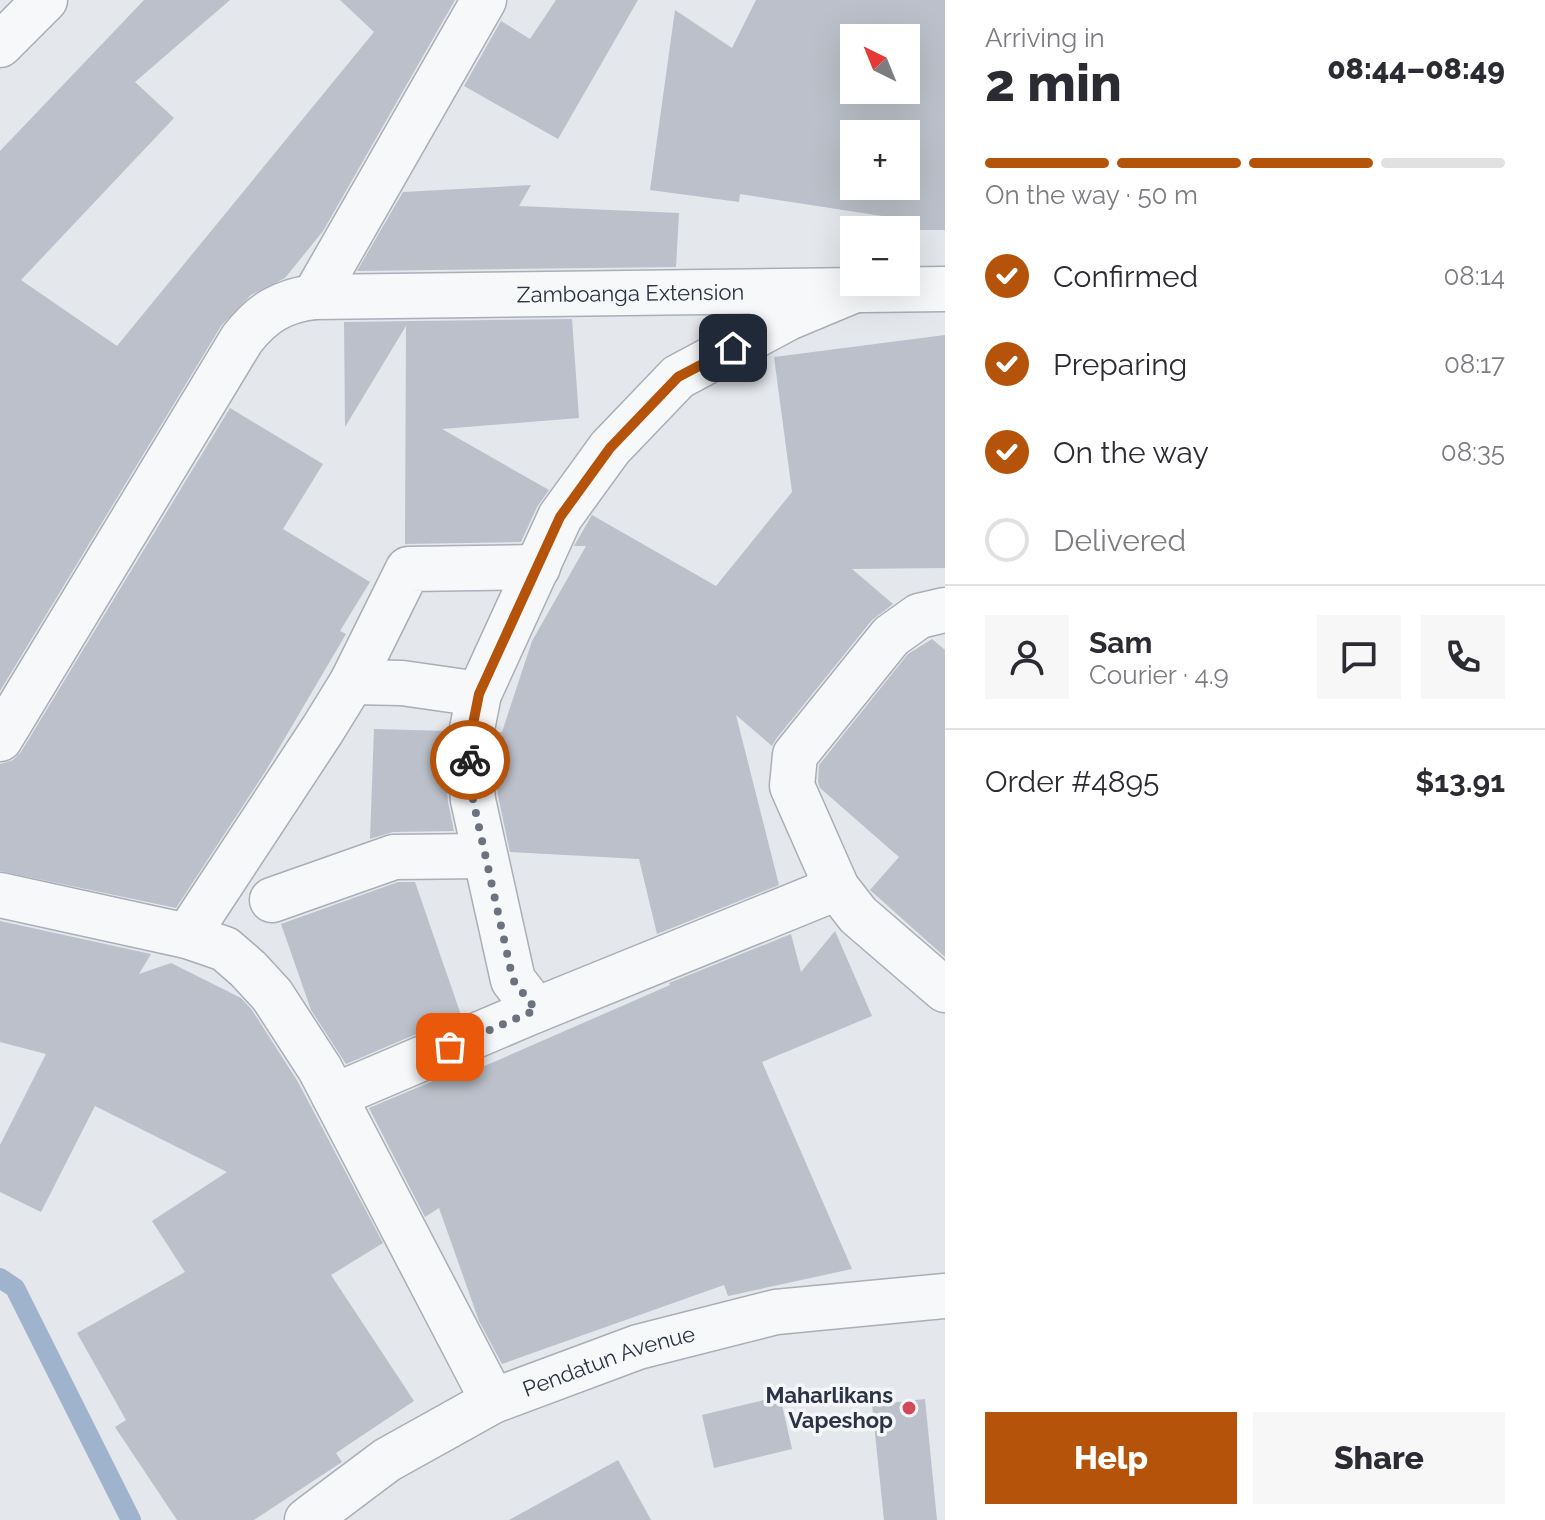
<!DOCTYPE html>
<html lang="en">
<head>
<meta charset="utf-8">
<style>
  :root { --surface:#fff; --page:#f7f7f7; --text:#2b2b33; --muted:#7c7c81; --line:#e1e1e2; --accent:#b45309 }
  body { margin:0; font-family:Raleway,sans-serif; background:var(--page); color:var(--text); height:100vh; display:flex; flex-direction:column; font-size:30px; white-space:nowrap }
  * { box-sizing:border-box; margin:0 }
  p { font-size:26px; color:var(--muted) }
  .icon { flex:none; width:44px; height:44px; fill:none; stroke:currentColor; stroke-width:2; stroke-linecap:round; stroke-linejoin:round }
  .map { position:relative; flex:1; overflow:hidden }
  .side { display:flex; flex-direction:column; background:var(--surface); width:600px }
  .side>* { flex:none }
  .needle { width:52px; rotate:317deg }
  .tools { position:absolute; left:840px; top:24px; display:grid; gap:16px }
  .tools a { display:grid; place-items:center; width:80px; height:80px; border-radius:0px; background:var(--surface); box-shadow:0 8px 32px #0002; font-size:40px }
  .pin { position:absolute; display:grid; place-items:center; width:68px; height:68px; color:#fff; margin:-34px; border-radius:16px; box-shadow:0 4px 12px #0006 }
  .courier { position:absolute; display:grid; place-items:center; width:80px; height:80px; margin:-40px; border:6px solid #b45309; border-radius:50%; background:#fff; color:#222; box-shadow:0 2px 10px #0007 }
  .head em { font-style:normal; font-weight:800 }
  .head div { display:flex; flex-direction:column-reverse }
  .head { display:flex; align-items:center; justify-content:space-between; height:136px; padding:0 40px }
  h1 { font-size:52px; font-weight:800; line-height:60px }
  .bar { display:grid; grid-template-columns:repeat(4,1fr); gap:12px 8px; align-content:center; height:96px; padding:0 40px }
  .bar i { height:10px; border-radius:6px; background:var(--line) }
  .bar .on { background:var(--accent) }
  .bar p { grid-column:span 4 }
  .line { display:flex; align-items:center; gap:20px; padding:0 40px; border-top:2px solid var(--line) }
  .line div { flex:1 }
  .round { display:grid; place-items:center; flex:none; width:84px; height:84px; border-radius:0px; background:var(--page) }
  ol { padding:0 40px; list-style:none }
  li { display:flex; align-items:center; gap:24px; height:88px }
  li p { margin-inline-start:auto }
  li .icon { padding:8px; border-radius:50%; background:var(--accent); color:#fff; stroke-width:4 }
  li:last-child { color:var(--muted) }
  li i { width:44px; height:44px; border:4px solid var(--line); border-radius:50% }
  .button { display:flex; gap:16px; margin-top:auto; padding:16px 40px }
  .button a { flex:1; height:92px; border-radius:0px; background:var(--accent); color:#fff; font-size:32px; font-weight:800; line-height:92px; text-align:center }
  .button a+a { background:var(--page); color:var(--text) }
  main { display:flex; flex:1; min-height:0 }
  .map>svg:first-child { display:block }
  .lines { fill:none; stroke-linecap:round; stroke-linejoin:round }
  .stream { stroke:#9fb4cc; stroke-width:20 }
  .building { fill:#bbc0ca; fill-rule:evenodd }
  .minor-casing { stroke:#a9aeb7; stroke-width:47 }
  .minor { stroke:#f7f8fa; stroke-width:44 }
  .done { stroke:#6c737f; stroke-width:8; stroke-dasharray:0 14.4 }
  .route { stroke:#b45309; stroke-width:10 }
  .poi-dot { fill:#d1495b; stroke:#f4f6f9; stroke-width:3 }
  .labels { text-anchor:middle; stroke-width:7; stroke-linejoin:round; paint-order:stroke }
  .street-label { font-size:22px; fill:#2b3445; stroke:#f4f6f9 }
  .poi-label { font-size:22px; font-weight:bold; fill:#2b3445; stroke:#f4f6f9; text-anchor:end }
</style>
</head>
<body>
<main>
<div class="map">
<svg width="945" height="1520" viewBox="0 0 945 1520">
  <rect width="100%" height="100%" fill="#e4e7ec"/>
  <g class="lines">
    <polyline class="stream" points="0,1278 15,1288 131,1520"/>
  </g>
  <g class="building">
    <polygon points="144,0 230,0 135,82 174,118 21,280 117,346 374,32 340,0 455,0 323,231 285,278 251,295 221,326 0,691 0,151"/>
    <polygon points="556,0 638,0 558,139 464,86 501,21 530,39"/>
    <path d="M756 0H945V230H895V218L740 194 739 202 650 190 675 10 732 48ZM854 38H906V90H854ZM854 134H906V186H854Z"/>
    <polygon points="531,185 519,206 679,213 676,267 357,271 403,192"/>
    <polygon points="572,319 579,418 442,429 549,490 537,507 521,542 405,544 406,326 345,427 344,322"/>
    <polygon points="945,335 945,568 852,569 893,604 872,620 776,739 772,746 736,715 779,885 657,934 639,859 510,852 498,796 495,764 497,732 502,732 532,641 586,546 574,546 592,515 716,586 792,492 774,357"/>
    <polygon points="230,408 323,464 283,529 370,582 340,631 346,634 265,772 176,908 0,871 0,764 13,760 21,752"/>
    <polygon points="932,639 945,650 945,957 870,890 899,857 820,788 818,782 819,765 908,654"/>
    <polygon points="374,729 447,731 445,766 448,802 454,831 393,832 370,839"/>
    <polygon points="398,882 415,882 461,1015 346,1064 311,1010 281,924"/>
    <polygon points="0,921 151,954 139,974 171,963 241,998 252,1010 298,1082 383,1243 331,1275 414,1401 336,1453 342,1462 254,1520 177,1520 115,1427 126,1420 77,1333 185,1272 152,1221 227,1172 95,1106 41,1212 0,1192 0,1145 46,1054 0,1042"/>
    <polygon points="835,931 872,1016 762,1062 852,1269 728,1296 724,1285 502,1364 479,1321 439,1208 425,1217 369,1108 478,1062 480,1068 670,985 669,983 791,934 801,972"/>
    <polygon points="780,1396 792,1449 714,1468 702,1415"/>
    <polygon points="925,1399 937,1520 884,1520 872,1405"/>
    <polygon points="618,1460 651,1520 509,1520"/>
  </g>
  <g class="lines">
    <g class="minor-casing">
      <g id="minor">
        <polyline points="0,45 45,0"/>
        <polyline points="314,297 484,0"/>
        <polyline points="945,610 919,616 891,636 795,755 792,786 837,888 858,915 945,990"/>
        <polyline points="352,682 402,683 479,694"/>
        <path id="s1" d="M0 739 242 339C262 313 282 301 314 297L945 289"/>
        <polyline points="837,888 536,1010 513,980 473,800 470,764 472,729 479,694 560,517 610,448 678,377 788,318 855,290"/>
        <polyline points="0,895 187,936 225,949 248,969 272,995 320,1069 493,1401"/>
        <polyline points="272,900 394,857 485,856"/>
        <polyline points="187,936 323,729 352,682 408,569 538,567"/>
        <polyline points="334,1096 536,1010"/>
        <path id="s2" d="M307 1520 387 1460 493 1401 638 1347 776 1312 945 1296"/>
      </g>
    </g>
    <use href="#minor" class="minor"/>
  </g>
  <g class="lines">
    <polyline class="done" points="450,1047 536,1010 513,980 473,800 470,760"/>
    <polyline class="route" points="470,760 472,729 479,694 560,517 610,448 678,377 733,348"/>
  </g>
  <circle class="poi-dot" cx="909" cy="1408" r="8"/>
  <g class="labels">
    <g class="street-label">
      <text dy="8" stroke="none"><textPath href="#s1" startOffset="870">Zamboanga Extension</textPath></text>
      <text dy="8" stroke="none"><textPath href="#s2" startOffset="344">Pendatun Avenue</textPath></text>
    </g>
    <g class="poi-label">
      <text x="893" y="1403">Maharlikans<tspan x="893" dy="25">Vapeshop</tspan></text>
    </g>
  </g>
</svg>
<div class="tools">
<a><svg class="needle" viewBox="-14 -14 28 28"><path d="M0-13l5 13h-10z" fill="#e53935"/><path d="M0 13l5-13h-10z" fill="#7c7c81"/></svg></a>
<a>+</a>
<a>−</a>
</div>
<div class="pin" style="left:450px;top:1047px;background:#ea580c"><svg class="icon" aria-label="bag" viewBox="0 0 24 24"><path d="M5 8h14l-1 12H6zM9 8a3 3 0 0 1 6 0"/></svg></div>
<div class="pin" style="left:733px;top:348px;background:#1f2937"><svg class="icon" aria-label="home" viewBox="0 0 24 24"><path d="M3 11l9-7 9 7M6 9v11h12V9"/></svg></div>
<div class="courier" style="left:470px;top:760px"><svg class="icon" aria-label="bike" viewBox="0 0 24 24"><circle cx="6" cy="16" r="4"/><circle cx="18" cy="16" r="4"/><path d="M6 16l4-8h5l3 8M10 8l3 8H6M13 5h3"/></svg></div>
</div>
<section class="side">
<div class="head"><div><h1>2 min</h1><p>Arriving in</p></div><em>08:44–08:49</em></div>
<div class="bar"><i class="on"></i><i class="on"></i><i class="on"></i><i></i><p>On the way · 50 m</p></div>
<ol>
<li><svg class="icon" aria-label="check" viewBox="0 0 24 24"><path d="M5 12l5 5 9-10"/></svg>Confirmed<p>08:14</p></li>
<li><svg class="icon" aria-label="check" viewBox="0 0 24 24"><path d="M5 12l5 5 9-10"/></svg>Preparing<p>08:17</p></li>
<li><svg class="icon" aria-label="check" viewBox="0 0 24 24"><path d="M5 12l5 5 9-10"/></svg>On the way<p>08:35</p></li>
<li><i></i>Delivered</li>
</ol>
<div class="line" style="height:144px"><a class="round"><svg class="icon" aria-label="person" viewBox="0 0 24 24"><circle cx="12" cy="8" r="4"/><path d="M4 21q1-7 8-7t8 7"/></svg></a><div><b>Sam</b><p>Courier · 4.9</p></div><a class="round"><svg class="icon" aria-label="chat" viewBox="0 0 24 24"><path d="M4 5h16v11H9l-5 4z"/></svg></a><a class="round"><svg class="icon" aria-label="phone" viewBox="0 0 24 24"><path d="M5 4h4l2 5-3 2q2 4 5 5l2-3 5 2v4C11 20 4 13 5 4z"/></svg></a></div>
<div class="line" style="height:104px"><div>Order #4895</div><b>$13.91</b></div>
<div class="button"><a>Help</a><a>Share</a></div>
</section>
</main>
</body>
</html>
